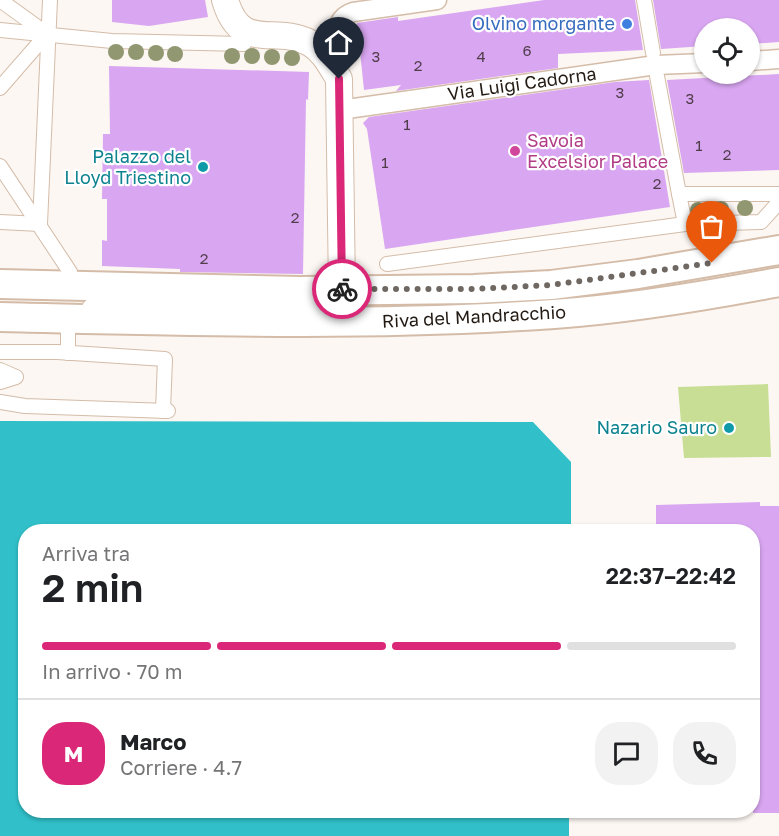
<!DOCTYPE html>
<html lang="it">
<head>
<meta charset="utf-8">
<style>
  :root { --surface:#fff; --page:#f2f2f2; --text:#202124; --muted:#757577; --line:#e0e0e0; --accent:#db2777 }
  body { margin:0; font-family:"Golos Text",sans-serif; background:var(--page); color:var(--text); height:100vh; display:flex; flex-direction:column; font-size:22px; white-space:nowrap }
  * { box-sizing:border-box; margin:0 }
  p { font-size:20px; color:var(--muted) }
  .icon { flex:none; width:33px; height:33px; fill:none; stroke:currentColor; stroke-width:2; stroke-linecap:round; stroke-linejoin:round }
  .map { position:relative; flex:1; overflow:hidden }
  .side { position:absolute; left:18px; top:524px; width:742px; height:294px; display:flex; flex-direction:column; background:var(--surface); border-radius:24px; box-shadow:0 2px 4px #0004 }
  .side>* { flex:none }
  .tools { position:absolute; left:694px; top:18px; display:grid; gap:12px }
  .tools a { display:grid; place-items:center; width:66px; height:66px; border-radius:50%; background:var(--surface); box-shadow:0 2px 4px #0004; font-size:30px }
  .pin { position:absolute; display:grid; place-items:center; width:51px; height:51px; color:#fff; margin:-62px -26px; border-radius:50% 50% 50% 0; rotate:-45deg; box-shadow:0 0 6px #0007 }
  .pin .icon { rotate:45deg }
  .courier { position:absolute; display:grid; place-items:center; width:60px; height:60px; margin:-30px; border:4px solid #db2777; border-radius:50%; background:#fff; color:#222; box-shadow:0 2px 8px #0007 }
  .head em { font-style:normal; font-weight:600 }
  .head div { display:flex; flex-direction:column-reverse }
  .head { display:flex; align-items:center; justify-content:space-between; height:102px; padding:0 24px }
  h1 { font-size:39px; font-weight:600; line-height:45px }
  .bar { display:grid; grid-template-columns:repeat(4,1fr); gap:9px 6px; align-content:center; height:72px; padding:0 24px }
  .bar i { height:8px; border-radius:4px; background:var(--line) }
  .bar .selected { background:var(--accent) }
  .bar p { grid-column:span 4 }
  .line { display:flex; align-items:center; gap:15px; padding:0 24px; border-top:2px solid var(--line) }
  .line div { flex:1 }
  .round { display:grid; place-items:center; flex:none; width:63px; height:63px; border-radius:24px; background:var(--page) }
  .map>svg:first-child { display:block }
  .green { fill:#c8de95 }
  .water { fill:#31c0c9 }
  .building { fill:#d9a6f1 }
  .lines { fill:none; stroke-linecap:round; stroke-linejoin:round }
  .pedestrian-casing { stroke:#d4bca8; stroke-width:16 }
  .minor-casing { stroke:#d4bca8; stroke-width:21 }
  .secondary-casing { stroke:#d4bca8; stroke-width:28 }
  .primary-casing { stroke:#d4bca8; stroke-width:32 }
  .pedestrian { stroke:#fff; stroke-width:14 }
  .minor { stroke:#fff; stroke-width:18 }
  .secondary { stroke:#fff; stroke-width:26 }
  .primary { stroke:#fff; stroke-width:28 }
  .tree { fill:#919770 }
  .done { stroke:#6f6761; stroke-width:6; stroke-dasharray:0 10.8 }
  .route { stroke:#db2777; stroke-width:8 }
  .shop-dot { fill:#3f7fe0; stroke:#fff; stroke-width:2 }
  .hotel-dot { fill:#d1479c; stroke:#fff; stroke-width:2 }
  .culture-dot { fill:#0f9aa8; stroke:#fff; stroke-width:2 }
  .labels { text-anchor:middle; stroke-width:4.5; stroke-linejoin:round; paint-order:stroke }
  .number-label { font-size:15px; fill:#503d4a }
  .shop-label { font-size:18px; fill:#366cbe; stroke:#fff; text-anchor:end }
  .street-label { font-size:18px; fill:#231a13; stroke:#fff }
  .hotel-label { font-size:18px; fill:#b23c85; stroke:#fff; text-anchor:start }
  .culture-label { font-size:18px; fill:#0d838f; stroke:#fff; text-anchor:end }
</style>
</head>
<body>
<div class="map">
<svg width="779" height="836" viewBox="0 0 779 836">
  <rect width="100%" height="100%" fill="#fcf7f3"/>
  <polygon class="green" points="768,384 771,457 684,458 678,387"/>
  <polygon class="water" points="0,421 533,422 571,462 571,531 26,531 26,810 569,810 569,836 0,836"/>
  <g class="building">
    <polygon points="112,0 205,0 208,17 149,26 112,22"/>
    <polygon points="544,0 635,0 643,50 558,54 558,68 396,91 401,85 364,90 357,23 398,17 398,21"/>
    <polygon points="653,0 779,0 779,42 750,44 750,28 705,28 705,46 661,49"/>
    <polygon points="109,66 309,72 308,100 306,99 303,274 180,272 180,269 102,266 102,240 107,241 107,199 102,199 103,134 110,134"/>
    <polygon points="779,74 779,170 684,173 667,80"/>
    <polygon points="649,80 670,207 385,249 367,129 363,123 369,117 615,82"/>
    <polygon points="760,502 760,506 779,506 779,813 753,813 753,531 656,531 656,505"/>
  </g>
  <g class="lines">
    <g class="pedestrian-casing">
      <g id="pedestrian">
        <polyline points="644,0 653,53"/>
        <polyline points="0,30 112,41 244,44"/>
        <polyline points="657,76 679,194"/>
        <polyline points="0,88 47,34 0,0"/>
        <polyline points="0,166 70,272"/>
        <polyline points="779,194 679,194 685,224 761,222 779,202"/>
        <polyline points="0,222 40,224 50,0"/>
        <polyline points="387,264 685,224"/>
        <polyline points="0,352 57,352 165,359 163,411"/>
        <polyline points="68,353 68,329"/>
        <polyline points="0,370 16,377 0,382"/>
        <polyline points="0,402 25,406 168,411"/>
      </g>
    </g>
    <g class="minor-casing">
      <g id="minor">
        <polyline points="750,61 779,59"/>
        <path d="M339 74C337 54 328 20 353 12L437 0"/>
        <polyline points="340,110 656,65 705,63"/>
      </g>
    </g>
    <g class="secondary-casing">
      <path id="secondary" d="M94 311 146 304 310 307 325 303 342 290 339 79C331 66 324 51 310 43 273 24 241 54 225 0"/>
    </g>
    <g class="primary-casing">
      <g id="primary">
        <polyline points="0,284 300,291 474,289 551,285 638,274 779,250"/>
        <path d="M0 317C185 321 370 327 554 314 629 309 705 296 779 282"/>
      </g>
    </g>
    <use href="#pedestrian" class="pedestrian"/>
    <use href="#minor" class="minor"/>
    <use href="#secondary" class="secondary"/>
    <use href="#primary" class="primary"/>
  </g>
  <g class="tree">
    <circle cx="116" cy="52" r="8"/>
    <circle cx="136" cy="52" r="8"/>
    <circle cx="156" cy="53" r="8"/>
    <circle cx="175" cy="54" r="8"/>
    <circle cx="232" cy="56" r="8"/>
    <circle cx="252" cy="56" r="8"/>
    <circle cx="272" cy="57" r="8"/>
    <circle cx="292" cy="58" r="8"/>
    <circle cx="745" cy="208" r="8"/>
    <circle cx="721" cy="209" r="8"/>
    <circle cx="698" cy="210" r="8"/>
  </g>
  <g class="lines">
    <polyline class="done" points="342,289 474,289 551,285 712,263"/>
    <polyline class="route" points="339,79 342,289"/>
  </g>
  <circle class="shop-dot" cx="627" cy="24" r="6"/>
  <circle class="hotel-dot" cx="515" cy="151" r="6"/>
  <g class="culture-dot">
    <circle cx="203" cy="167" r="6"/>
    <circle cx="729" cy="428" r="6"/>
  </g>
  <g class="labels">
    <g class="number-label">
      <text x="527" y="56">6</text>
      <text x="376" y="62">3</text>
      <text x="481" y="62">4</text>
      <text x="418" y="71">2</text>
      <text x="620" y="98">3</text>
      <text x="690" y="104">3</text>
      <text x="407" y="130">1</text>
      <text x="699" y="151">1</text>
      <text x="727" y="160">2</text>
      <text x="385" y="168">1</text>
      <text x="657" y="189">2</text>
      <text x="295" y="223">2</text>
      <text x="204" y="264">2</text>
    </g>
    <g class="shop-label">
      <text x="615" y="30">Olvino morgante</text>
    </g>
    <g class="street-label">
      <text transform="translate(522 84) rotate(-8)" y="6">Via Luigi Cadorna</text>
      <text transform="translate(474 317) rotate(-3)" y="6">Riva del Mandracchio</text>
    </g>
    <g class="hotel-label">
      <text x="527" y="147">Savoia<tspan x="527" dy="21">Excelsior Palace</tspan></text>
    </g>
    <g class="culture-label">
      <text x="191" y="163">Palazzo del<tspan x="191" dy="21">Lloyd Triestino</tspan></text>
      <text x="717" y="434">Nazario Sauro</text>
    </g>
  </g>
</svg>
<div class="tools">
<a><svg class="icon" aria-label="locate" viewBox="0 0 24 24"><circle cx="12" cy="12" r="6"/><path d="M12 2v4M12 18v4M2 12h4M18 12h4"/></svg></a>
</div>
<div class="pin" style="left:712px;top:263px;background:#ea580c"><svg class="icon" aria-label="bag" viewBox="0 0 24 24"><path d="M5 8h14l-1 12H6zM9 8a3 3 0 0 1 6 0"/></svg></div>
<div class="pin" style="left:339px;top:79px;background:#1f2937"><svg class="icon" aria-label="home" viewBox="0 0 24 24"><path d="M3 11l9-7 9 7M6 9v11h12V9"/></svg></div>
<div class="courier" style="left:342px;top:289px"><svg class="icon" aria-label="bike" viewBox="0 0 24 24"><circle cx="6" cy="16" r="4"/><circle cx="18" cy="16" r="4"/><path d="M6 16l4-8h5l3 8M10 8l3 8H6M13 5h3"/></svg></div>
<section class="side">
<div class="head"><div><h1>2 min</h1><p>Arriva tra</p></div><em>22:37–22:42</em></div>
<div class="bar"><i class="selected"></i><i class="selected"></i><i class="selected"></i><i></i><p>In arrivo · 70 m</p></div>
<div class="line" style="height:108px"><b class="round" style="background:var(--accent);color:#fff">M</b><div><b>Marco</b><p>Corriere · 4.7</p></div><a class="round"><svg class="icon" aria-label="chat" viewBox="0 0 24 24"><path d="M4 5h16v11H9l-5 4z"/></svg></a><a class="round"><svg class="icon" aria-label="phone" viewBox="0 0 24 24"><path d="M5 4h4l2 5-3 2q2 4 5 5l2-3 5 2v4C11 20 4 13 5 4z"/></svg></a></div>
</section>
</div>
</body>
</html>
